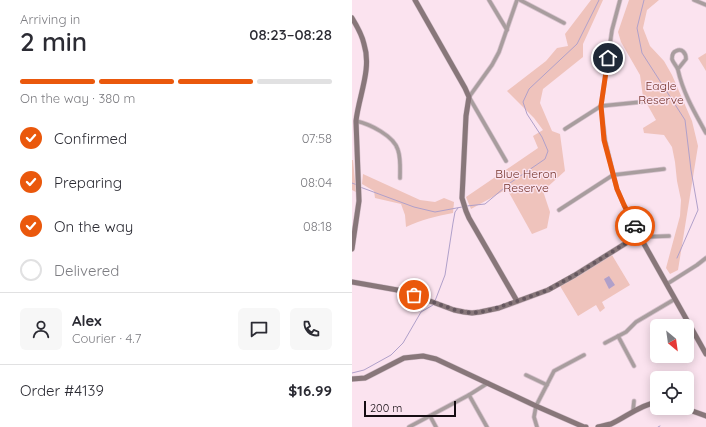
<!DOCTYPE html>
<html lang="en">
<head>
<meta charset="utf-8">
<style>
  :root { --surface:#fff; --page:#f7f7f7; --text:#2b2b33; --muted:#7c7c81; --line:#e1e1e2; --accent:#ea580c }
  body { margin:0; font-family:Quicksand,sans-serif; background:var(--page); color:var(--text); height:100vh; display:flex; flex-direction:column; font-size:15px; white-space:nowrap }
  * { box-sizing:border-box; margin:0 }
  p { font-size:13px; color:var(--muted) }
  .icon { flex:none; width:22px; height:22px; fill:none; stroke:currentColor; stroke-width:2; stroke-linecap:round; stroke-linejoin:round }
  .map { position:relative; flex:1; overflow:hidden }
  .side { display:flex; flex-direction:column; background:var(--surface); width:352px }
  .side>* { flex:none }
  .needle { width:26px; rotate:151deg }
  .buttons { position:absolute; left:298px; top:319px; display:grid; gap:8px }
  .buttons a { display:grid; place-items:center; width:44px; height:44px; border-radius:6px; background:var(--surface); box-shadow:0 2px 10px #0003; font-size:20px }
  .scale { position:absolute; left:12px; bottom:10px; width:92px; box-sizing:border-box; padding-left:4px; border:2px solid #150d12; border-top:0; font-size:11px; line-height:14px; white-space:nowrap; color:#150d12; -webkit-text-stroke:3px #fbe3ef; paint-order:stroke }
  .pin { position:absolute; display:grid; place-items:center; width:34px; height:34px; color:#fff; margin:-17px; border:2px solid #fff; border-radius:50%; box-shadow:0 1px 4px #0007 }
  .courier { position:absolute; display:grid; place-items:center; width:40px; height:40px; margin:-20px; border:3px solid #ea580c; border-radius:50%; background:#fff; color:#222; box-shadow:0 1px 5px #0007 }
  .summary em { font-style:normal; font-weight:600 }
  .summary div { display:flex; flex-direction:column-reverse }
  .summary { display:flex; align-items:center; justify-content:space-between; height:68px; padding:0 20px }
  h1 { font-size:26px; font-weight:600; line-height:30px }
  .bar { display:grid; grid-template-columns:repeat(4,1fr); gap:6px 4px; align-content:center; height:48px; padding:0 20px }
  .bar i { height:5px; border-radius:3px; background:var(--line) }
  .bar .current { background:var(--accent) }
  .bar p { grid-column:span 4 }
  .line { display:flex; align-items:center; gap:10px; padding:0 20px; border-top:1px solid var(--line) }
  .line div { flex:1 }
  .round { display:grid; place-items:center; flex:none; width:42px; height:42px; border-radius:6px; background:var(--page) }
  ol { padding:0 20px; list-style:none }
  li { display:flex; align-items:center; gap:12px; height:44px }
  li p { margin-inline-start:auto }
  li .icon { padding:4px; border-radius:50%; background:var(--accent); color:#fff; stroke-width:4 }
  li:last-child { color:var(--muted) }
  li i { width:22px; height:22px; border:2px solid var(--line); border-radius:50% }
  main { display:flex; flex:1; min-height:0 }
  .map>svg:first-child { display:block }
  .green { fill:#efc3bc }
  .water { fill:#b0a0ca }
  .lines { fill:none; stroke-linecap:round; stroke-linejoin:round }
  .stream { stroke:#b0a0ca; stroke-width:1 }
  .street-casing { stroke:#d6c1cc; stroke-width:5 }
  .secondary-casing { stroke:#d6c1cc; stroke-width:6 }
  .street { stroke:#a89d9e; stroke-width:3.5 }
  .secondary { stroke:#88777a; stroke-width:5 }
  .done { stroke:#66585f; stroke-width:4; stroke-dasharray:0 7.2 }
  .route { stroke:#ea580c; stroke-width:5 }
  .labels { text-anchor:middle; stroke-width:3; stroke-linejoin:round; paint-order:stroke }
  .park-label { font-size:12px; fill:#75342b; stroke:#fbe3ef }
</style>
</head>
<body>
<main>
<section class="side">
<div class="summary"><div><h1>2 min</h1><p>Arriving in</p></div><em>08:23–08:28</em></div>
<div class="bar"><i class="current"></i><i class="current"></i><i class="current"></i><i></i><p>On the way · 380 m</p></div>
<ol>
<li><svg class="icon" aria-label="check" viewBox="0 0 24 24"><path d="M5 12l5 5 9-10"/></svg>Confirmed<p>07:58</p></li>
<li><svg class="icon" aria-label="check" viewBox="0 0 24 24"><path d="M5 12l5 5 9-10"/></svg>Preparing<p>08:04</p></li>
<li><svg class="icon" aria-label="check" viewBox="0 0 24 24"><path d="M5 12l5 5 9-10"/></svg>On the way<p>08:18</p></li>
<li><i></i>Delivered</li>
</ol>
<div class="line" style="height:72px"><a class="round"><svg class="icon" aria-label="person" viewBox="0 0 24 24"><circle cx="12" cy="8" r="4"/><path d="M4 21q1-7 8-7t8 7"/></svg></a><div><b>Alex</b><p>Courier · 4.7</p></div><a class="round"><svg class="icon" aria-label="chat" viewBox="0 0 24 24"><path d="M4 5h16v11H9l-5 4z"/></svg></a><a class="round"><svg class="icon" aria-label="phone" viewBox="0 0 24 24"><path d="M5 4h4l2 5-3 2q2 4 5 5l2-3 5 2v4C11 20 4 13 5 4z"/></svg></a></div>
<div class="line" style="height:52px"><div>Order #4139</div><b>$16.99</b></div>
</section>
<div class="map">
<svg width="354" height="427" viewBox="0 0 354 427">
  <rect width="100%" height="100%" fill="#fbe3ef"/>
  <g class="green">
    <polygon points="239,0 251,0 231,44 231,57 191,89 188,103 200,131 208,134 213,171 191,191 198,212 195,228 180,234 155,189 119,209 114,197 186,148 181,136 191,130 182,118 155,91 194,61 205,48 216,46 213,34"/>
    <polygon points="277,0 307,0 295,10 291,28 298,46 312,61 320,75 340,121 346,146 326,270 318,274 314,268 328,216 329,200 325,181 323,162 320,147 312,135 292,133 291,128 304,120 291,97 288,75 269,42 266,32"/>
    <polygon points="354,53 354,71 346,58"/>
    <polygon points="0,160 1,160 4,192 0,190"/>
    <path d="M11 174 68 200 83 202 92 198 102 202 101 213C84 216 69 220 54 227L53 215 49 204 23 198 22 191 10 184Z"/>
    <polygon points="260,255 278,285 250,302 253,308 248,312 244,305 226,316 208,286"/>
  </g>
  <polygon class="water" points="257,276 263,285 257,289 252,279"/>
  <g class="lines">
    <g class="stream">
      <polyline points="292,0 285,28 290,53 333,120 339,170 346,210 325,258"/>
      <polyline points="0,183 5,185"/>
      <polyline points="8,187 62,207 83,212 110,207"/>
      <polyline points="115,206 133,204 158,183 193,159 196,151 190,137 175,114 171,102 177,89 225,44 247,0"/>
      <polyline points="83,301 93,275 101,223 103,212 106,208"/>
      <polyline points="0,373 12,370 39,355 51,343 69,312 81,305 82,304"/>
      <polyline points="306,427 308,426"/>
    </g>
    <g class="street-casing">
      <g id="street">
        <polyline points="137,0 155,30"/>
        <polyline points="168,0 212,23"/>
        <polyline points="268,0 260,30 249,106 253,140 265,189 272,205 287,235"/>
        <polyline points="342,0 354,5"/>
        <path d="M326 69 334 59C334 53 330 48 324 51 321 52 320 56 320 59 321 63 325 66 326 70 331 93 343 113 354 133"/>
        <path d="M4 121C18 124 42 136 46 150 49 159 48 169 48 178"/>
        <polyline points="213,129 249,106 289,102"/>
        <polyline points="154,161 117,97 140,65 147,52 165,0"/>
        <polyline points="207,210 261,175 312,169"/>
        <polyline points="289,237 317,236"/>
        <polyline points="315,284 345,265 354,258"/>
        <polyline points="266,336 282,366"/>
        <polyline points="253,343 274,332 284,322 323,299"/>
        <polyline points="174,375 195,385"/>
        <polyline points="313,377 313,378"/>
        <polyline points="117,395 135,427"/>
        <polyline points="281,411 282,401"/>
        <polyline points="78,416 84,427"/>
        <polyline points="57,427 117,395 136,383"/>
        <polyline points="185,427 182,417 184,406 202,371 232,355"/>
      </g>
    </g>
    <g class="secondary-casing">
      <g id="secondary">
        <polyline points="63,0 113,88 117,97 114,116 110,198 114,211 117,218 165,301"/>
        <path d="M0 18C5 26 10 35 12 44 20 69 7 95 4 121L7 201 0 249"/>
        <polyline points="0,282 51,291 102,310 112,312 120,313 128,312 147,308 196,290 223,275 287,235 354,354"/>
        <polyline points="0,379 13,378 52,358 71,356 84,359 184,406 232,427 234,427"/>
        <polyline points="332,408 354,416"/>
        <path d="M246 427C250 426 255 425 259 424 274 417 288 405 305 402"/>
      </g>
    </g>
    <use href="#street" class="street"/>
    <use href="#secondary" class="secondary"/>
  </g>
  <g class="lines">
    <polyline class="done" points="62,295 103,310 112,312 120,313 135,311 180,296 196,290 223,275 287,235 283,226"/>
    <polyline class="route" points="256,58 249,106 252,140 265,189 272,205 283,226"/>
  </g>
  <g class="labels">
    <g class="park-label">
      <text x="309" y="90">Eagle<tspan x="309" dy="14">Reserve</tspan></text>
      <text x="174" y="178">Blue Heron<tspan x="174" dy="14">Reserve</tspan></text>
    </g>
  </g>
</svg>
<div class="buttons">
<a><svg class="needle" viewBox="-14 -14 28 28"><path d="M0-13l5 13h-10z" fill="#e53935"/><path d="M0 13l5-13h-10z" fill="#7c7c81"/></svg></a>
<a><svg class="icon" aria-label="locate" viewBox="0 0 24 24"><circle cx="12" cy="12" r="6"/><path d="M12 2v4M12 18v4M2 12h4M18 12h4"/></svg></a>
</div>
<div class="scale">200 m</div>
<div class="pin" style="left:62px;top:295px;background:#ea580c"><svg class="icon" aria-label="bag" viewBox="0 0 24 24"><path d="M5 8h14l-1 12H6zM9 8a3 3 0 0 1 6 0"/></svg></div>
<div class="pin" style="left:256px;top:58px;background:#1f2937"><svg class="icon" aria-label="home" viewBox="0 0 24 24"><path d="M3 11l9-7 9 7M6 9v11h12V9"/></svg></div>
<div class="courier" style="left:283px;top:226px"><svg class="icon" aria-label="car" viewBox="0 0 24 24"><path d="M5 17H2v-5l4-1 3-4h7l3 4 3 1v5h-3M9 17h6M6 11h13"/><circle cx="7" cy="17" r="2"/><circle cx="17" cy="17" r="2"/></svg></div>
</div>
</main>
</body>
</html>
